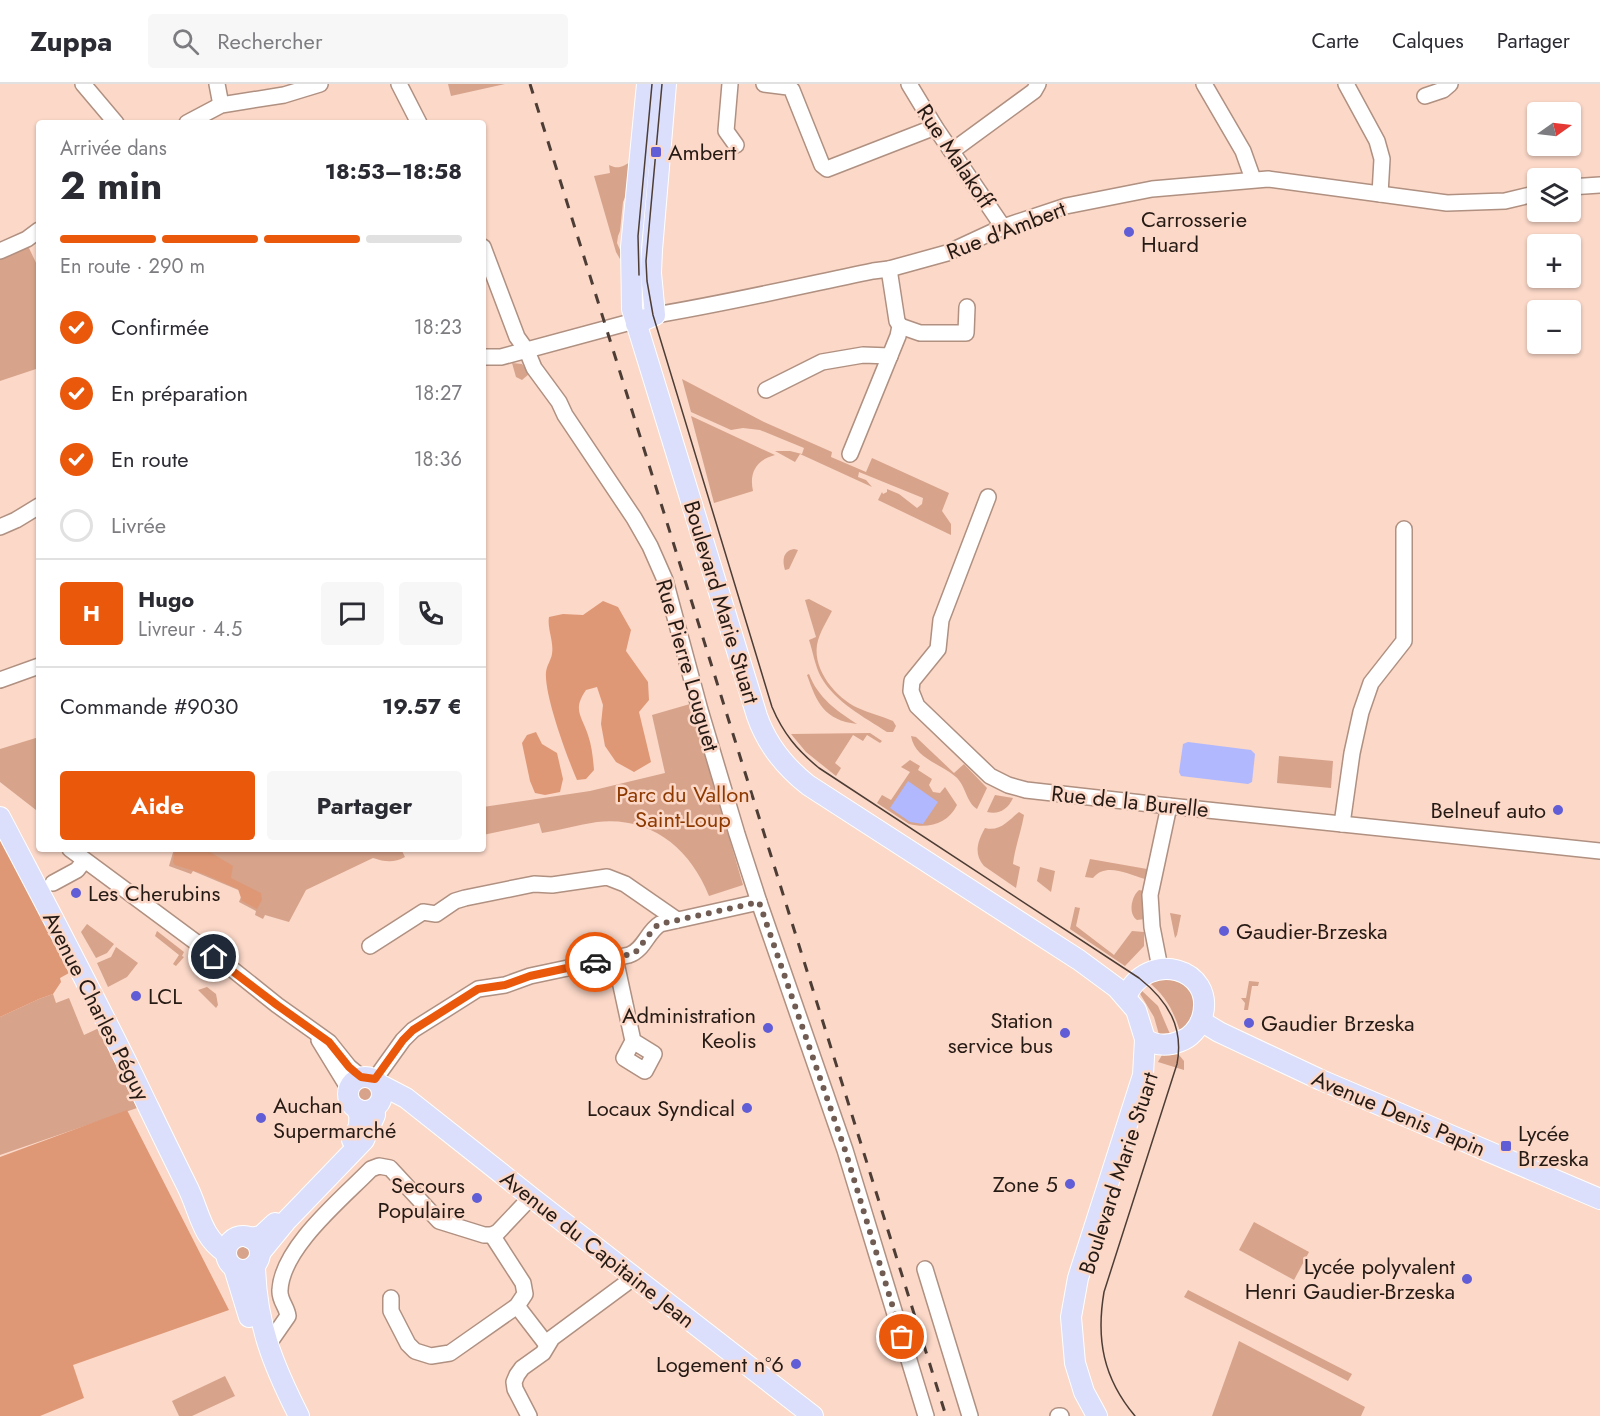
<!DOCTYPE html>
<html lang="fr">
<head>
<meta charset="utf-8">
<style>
  :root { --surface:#fff; --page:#f7f7f7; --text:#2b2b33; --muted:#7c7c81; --line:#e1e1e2; --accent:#ea580c }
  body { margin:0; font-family:Jost,sans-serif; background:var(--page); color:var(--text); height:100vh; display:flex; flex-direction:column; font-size:22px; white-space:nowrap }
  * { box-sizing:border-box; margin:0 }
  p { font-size:20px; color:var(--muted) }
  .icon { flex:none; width:33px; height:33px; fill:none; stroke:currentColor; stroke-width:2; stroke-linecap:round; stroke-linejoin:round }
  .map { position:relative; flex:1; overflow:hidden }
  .drawer { position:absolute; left:36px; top:36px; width:450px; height:732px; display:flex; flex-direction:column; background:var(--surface); border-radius:6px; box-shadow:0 2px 4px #0004 }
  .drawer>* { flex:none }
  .needle { width:39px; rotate:76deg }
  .buttons { position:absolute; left:1527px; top:18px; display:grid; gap:12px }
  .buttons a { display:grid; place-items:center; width:54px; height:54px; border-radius:6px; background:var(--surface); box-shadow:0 2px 4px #0004; font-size:30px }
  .pin { position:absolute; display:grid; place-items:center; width:51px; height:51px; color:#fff; margin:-26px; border:3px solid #fff; border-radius:50%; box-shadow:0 2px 6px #0007 }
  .courier { position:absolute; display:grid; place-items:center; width:60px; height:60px; margin:-30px; border:4px solid #ea580c; border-radius:50%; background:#fff; color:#222; box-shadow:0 2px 8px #0007 }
  .headline em { font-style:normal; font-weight:700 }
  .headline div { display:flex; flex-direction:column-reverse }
  .headline { display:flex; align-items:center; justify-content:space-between; height:102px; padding:0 24px }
  h1 { font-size:39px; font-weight:700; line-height:45px }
  .bar { display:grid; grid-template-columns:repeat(4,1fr); gap:9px 6px; align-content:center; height:72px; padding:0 24px }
  .bar i { height:8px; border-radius:4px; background:var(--line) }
  .bar .selected { background:var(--accent) }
  .bar p { grid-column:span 4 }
  .line { display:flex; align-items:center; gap:15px; padding:0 24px; border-top:2px solid var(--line) }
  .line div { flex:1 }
  .round { display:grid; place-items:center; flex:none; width:63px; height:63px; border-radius:6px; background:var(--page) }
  ol { padding:0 24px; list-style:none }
  li { display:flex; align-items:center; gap:18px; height:66px }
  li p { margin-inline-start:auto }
  li .icon { padding:6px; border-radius:50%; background:var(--accent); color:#fff; stroke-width:4 }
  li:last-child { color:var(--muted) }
  li i { width:33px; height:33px; border:3px solid var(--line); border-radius:50% }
  .cta { display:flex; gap:12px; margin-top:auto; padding:12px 24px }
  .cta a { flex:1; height:69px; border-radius:6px; background:var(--accent); color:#fff; font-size:24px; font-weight:700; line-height:69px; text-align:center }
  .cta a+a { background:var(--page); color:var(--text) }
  header { display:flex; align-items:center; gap:36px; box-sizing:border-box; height:84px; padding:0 30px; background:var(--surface); border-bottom:2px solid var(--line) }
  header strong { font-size:28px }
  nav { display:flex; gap:33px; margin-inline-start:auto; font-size:21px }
  .search { width:420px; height:54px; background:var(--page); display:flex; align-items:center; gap:15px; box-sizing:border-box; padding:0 21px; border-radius:6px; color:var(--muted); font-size:22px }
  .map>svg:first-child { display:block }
  .green { fill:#d7a38b }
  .forest { fill:#df9876 }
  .water { fill:#b1b8fd }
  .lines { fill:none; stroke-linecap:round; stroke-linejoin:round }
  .minor-casing { stroke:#b09081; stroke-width:18 }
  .major-casing { stroke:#fff; stroke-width:22 }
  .minor { stroke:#fff; stroke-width:15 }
  .major { stroke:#dbdffb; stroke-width:20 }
  .tram { stroke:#4d3d35; stroke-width:1.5 }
  .rail { stroke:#4d3d35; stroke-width:3; stroke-dasharray:10 10; stroke-linecap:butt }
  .done { stroke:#715c53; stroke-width:6; stroke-dasharray:0 10.8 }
  .route { stroke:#ea580c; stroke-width:8 }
  .poi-dot { fill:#605dd6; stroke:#fbd8c8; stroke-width:2 }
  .labels { text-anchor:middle; stroke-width:5; stroke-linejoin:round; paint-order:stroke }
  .poi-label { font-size:22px; fill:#261a14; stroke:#fbd8c8; text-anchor:start }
  .street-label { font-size:22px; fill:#261a14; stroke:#fbd8c8 }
  .park-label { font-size:22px; fill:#8d3900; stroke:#fbd8c8 }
</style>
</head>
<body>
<header>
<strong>Zuppa</strong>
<div class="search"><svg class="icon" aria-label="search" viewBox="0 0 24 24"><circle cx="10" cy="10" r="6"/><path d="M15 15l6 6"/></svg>Rechercher</div>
<nav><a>Carte</a><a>Calques</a><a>Partager</a></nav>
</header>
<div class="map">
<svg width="1600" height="1332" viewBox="0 0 1600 1332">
  <rect width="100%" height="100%" fill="#fbd8c8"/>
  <g class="green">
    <polygon points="448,0 505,0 451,12"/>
    <path d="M632 77 627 109 623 118 620 147 618 152 617 159 621 168 620 175 616 168 594 92 610 89 609 81C619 86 623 82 632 77Z"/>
    <polygon points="28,162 39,185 39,284 0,297 0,175"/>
    <polygon points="512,279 522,280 529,290 522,296 516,293"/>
    <polygon points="682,295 764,338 832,368 831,373 866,388 872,374 949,409 942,427 951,440 951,451 878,416 882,408 883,410 887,408 887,405 899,410 917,424 922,420 923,414 859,388 858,393 866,396 872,403 800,370 795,378 775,367 790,367 802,370 804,364 760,346 743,344 731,346 691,328"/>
    <path d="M691 332 775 371C756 376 749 389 753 407L714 419Z"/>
    <path d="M794 465 798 466 789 485 785 486C782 476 783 467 794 465Z"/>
    <path d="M809 515 832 527C827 537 819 549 817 561 813 586 836 614 858 624 869 629 881 632 893 637L896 642 893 648H887C864 633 835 618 821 593 815 582 813 568 809 556L816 553 805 516Z"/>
    <path d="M809 590C818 614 837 627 857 640 824 636 817 619 807 591Z"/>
    <path d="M690 620 743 801 709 812C690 764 651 732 597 738 578 741 560 746 542 749L539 739 483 751V723L590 707 665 689 652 631Z"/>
    <polygon points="870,649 882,657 880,659 867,651 863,657 853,651 835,679 841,684 836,692 806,668 791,650"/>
    <path d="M911 652 916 653 954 689 964 680 987 704 977 725C966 718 966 702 956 693 940 679 915 675 911 652Z"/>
    <polygon points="39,653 39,722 36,726 0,698 0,665"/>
    <polygon points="1279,672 1333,677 1331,704 1277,699"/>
    <path d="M910 676 920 682 918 686 932 695 929 701 933 708 940 709 945 703 957 721C948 740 928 745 909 740L877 719 882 711 891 716 910 688 901 683Z"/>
    <path d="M995 711 1013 714C1008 725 999 731 987 728Z"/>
    <path d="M1019 728 1024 731C1021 748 1015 763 1013 780L1020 783 1016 804 984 782C973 769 978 757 985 744 1000 748 1008 737 1019 728Z"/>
    <path d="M174 765H401L405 773C394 779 385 778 373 774L306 806 289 838 265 831 263 835 255 831 256 827 239 818 243 808 193 787 191 790 169 782Z"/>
    <path d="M1090 775 1147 785 1145 795C1127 790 1106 778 1093 794L1085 793Z"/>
    <polygon points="1040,783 1055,787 1051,808 1037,797"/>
    <path d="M1139 806 1144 807 1145 835 1137 836C1128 830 1131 813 1139 806Z"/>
    <polygon points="1075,823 1080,824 1076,842 1114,871 1132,847 1144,848 1144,862 1125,882 1070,845"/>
    <polygon points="1170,829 1181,831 1177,851 1175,854"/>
    <polygon points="87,840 114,860 107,869 96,874 81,848"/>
    <polygon points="157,847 184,868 182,872 184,873 176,882 173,880 179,871 155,852"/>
    <polygon points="116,863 138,879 127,893 108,903 97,879 111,873"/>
    <path d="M1175 893 1192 905 1197 928 1181 950C1174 928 1166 911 1147 897Z"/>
    <polygon points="1249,897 1259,898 1258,902 1252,902 1248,926 1244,926 1245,919 1241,914 1246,914"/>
    <polygon points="207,903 216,910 218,921 216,924 198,906"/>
    <polygon points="1140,905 1158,922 1170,950 1160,954 1154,933 1139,908"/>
    <polygon points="53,910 56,919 69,914 84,951 99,944 137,1024 0,1071 0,933 39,915"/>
    <polygon points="1166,968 1179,971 1184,977 1184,986 1158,978 1162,971"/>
    <circle cx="366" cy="1010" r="8"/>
    <polygon points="1254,1138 1309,1168 1294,1196 1239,1166"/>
    <circle cx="243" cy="1169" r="10"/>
    <polygon points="1188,1206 1352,1290 1348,1297 1184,1213"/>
    <polygon points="1239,1257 1365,1323 1361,1332 1212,1332"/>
    <polygon points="225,1292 235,1312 192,1332 179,1332 172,1317"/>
  </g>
  <g class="forest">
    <path d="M603 517 618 523 631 546 626 567 648 598 649 616 639 628 651 678 634 688 616 678 605 662 601 640 603 621 597 603 586 606C572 626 582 632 588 651 592 663 593 674 594 686L586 695 577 696C567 673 544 610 546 588 547 581 551 576 552 570 554 557 547 545 549 533L563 530 583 531Z"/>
    <polygon points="536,648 542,660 557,669 563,695 560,708 545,711 535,709 530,697 522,659 527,651"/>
    <polygon points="0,755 71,885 69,889 60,894 61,898 53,910 39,915 0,933"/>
    <polygon points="175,765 205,765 233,782 231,794 261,809 262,816 257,825 242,817 238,805 204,790 175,781 173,778"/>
    <polygon points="127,1026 229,1226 73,1281 84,1314 40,1332 0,1332 0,1073"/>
  </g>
  <g class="water">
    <polygon points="1188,658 1251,666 1255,670 1252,698 1248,700 1181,692 1179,688 1183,660"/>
    <polygon points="908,697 938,718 923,740 910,738 890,724"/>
  </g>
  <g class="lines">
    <g class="minor-casing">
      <g id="minor">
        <polyline points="83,0 116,39"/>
        <polyline points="217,0 221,21"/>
        <polyline points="399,0 419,39"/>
        <polyline points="730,0 726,47 736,61"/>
        <polyline points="764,0 788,3 792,6 822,81 827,85 935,43"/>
        <polyline points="909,0 935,43 1003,143"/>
        <polyline points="1204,0 1243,67 1253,95"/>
        <polyline points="1346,0 1377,57 1382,75 1380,110"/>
        <polyline points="1425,12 1443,6 1450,0"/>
        <polyline points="187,39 221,21 284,11 320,0"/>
        <polyline points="952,67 1034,7 1038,0"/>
        <polyline points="1570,103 1600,101"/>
        <polyline points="483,163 517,253 527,267 534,284 559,318 565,331 634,434 650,462 665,496 700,626 737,750 759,818 845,1066 926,1332"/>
        <polyline points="0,167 27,155 39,146"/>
        <path d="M655 231C728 219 800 202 873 187L889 185 947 169 1003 143 1066 122 1152 105 1268 95 1447 119 1505 117 1538 109"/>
        <polyline points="900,242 920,249 966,249 967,223"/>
        <polyline points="483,273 501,273 627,239 636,240"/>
        <polyline points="766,306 822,278 863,271 890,272"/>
        <polyline points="850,370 898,252 900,242 897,237 889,185"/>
        <polyline points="988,413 941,536 938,565 912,597 911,607 917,622 990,692 1008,701 1026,706 1169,722 1600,767"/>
        <polyline points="0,443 16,436 39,422"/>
        <polyline points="0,596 39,582"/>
        <polyline points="1342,740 1352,669 1361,628 1371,599 1404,557 1404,445"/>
        <polyline points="70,765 232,885 277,921 329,958 349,983 361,993"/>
        <polyline points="53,799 77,786 84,777"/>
        <polyline points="370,862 423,828 436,830 455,817 465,814 534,800 552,801 607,793 625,800 677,836"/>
        <polyline points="615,874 633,957 624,974 645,987 654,970 633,957"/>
        <polyline points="1160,884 1152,843 1150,811 1169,722"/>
        <polyline points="319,956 349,1005"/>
        <path d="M375 995 403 956 413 946 478 905 505 901 530 892 629 871C644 866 647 848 660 840L759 818"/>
        <polyline points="925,1185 970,1332"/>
        <polyline points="391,1214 391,1227 408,1260 415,1267 431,1272 450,1269 517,1222 525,1210 523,1199 492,1151"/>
        <polyline points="517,1222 547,1261"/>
        <path d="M268 1265 272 1255 288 1232C287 1223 279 1216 280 1206 282 1163 343 1114 371 1085L379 1082 390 1084 439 1137 484 1151H492L498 1148 531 1113"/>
        <polyline points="529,1332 515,1305 514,1298 517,1291 522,1284 543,1269 552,1254 625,1200 631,1190"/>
        <polyline points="1058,1332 1061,1332"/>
      </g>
    </g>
    <g class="major-casing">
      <g id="major">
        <path d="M647 0 631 163 632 225 757 632C767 661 784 682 808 701L1079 876 1117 904 1136 926 1145 955 1143 991 1078 1194 1071 1233 1075 1279 1084 1308 1097 1332"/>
        <polyline points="636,240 655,231 651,189 652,166 666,0"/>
        <path d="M0 733C44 817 88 900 130 985 149 1024 168 1064 188 1104 200 1129 201 1152 226 1169"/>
        <path d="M1126 913C1146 865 1217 883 1202 934 1199 944 1190 954 1181 957 1169 962 1156 962 1145 955"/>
        <polyline points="1201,937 1219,948 1321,996 1600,1115"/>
        <circle cx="365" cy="1010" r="17"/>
        <polyline points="381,1001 406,1014 531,1113 813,1332"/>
        <path d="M352 1056C359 1046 362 1035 357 1025"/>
        <circle cx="243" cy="1169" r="17"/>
        <polyline points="250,1154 261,1152 275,1139"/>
        <polyline points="260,1169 287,1136 364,1056 375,1031 374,1025"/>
        <path d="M255 1181C256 1239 273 1281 299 1332"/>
        <polyline points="234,1184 249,1233"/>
      </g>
    </g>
    <use href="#minor" class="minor"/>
    <use href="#major" class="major"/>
    <g class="tram">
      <path d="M662 0 646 177 647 197 653 231 772 623C783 649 797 666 819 684L1139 894C1168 917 1184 943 1177 980L1104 1208C1096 1255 1103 1294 1135 1332"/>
      <polyline points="639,191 638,152 652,0"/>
    </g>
    <polyline class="rail" points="530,0 946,1332"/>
  </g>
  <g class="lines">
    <polyline class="done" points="595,878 635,869 655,843 660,840 759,818 845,1066 902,1253"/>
    <polyline class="route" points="214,873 277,921 329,958 349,983 356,989 361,993 375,995 403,956 413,946 478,905 505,901 530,892 595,878"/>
  </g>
  <g class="poi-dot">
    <rect x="650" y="62" width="12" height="12" rx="3"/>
    <circle cx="1129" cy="148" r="6"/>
    <circle cx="1558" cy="726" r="6"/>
    <circle cx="76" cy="809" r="6"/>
    <circle cx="1224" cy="847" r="6"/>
    <circle cx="136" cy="912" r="6"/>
    <circle cx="1249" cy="939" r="6"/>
    <circle cx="768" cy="944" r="6"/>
    <circle cx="1065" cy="949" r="6"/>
    <circle cx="747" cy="1024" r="6"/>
    <circle cx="261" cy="1034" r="6"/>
    <rect x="1500" y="1056" width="12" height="12" rx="3"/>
    <circle cx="1070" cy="1100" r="6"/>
    <circle cx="477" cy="1114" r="6"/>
    <circle cx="1467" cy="1195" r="6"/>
    <circle cx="796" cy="1280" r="6"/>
  </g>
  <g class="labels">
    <g class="poi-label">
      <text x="668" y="76">Ambert</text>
      <text x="1141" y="143">Carrosserie<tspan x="1141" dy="25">Huard</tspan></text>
      <text x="1546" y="734" text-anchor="end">Belneuf auto</text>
      <text x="88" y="817">Les Cherubins</text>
      <text x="1236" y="855">Gaudier-Brzeska</text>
      <text x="148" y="920">LCL</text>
      <text x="756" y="939" text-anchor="end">Administration<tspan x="756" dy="25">Keolis</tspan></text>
      <text x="1053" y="944" text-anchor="end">Station<tspan x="1053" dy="25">service bus</tspan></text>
      <text x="1261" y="947">Gaudier Brzeska</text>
      <text x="273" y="1029">Auchan<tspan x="273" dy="25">Supermarché</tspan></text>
      <text x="735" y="1032" text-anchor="end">Locaux Syndical</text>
      <text x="1518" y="1057">Lycée<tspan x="1518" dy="25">Brzeska</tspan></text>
      <text x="1058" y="1108" text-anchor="end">Zone 5</text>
      <text x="465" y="1109" text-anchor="end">Secours<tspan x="465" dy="25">Populaire</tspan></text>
      <text x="1455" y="1190" text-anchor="end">Lycée polyvalent<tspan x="1455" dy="25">Henri Gaudier-Brzeska</tspan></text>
      <text x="784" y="1288" text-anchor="end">Logement n°6</text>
    </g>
    <g class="street-label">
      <text transform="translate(956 72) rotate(56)" y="8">Rue Malakoff</text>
      <text transform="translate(1006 146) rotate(-21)" y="8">Rue d'Ambert</text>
      <text transform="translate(722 518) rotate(73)" y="8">Boulevard Marie Stuart</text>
      <text transform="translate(688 581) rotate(74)" y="8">Rue Pierre Louguet</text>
      <text transform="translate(1130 717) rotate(6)" y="8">Rue de la Burelle</text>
      <text transform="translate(97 922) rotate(63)" y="8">Avenue Charles Péguy</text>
      <text transform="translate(1399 1029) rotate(23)" y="8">Avenue Denis Papin</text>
      <text transform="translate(1118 1089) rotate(-72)" y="8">Boulevard Marie Stuart</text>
      <text transform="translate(598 1165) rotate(38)" y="8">Avenue du Capitaine Jean</text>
    </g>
    <g class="park-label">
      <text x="683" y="718">Parc du Vallon<tspan x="683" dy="25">Saint-Loup</tspan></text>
    </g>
  </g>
</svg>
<div class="buttons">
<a><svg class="needle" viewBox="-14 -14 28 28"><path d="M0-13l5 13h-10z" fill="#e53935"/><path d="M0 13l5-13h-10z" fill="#7c7c81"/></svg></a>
<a><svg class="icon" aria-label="layers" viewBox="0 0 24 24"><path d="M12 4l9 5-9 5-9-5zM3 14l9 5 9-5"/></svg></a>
<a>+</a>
<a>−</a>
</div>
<div class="pin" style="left:902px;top:1253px;background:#ea580c"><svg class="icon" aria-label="bag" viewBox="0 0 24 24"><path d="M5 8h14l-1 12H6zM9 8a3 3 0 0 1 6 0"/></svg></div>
<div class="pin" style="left:214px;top:873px;background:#1f2937"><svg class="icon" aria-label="home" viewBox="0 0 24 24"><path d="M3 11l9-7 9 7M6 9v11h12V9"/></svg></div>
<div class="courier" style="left:595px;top:878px"><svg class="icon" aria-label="car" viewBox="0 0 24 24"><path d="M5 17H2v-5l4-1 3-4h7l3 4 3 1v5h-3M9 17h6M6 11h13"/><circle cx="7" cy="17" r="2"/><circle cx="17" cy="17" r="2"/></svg></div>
<section class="drawer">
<div class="headline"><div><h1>2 min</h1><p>Arrivée dans</p></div><em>18:53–18:58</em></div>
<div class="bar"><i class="selected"></i><i class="selected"></i><i class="selected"></i><i></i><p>En route · 290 m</p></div>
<ol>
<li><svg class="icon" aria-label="check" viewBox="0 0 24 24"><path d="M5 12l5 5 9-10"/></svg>Confirmée<p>18:23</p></li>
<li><svg class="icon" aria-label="check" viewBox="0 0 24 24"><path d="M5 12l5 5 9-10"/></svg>En préparation<p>18:27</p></li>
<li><svg class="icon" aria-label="check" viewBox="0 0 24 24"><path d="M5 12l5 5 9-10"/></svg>En route<p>18:36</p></li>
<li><i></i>Livrée</li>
</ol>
<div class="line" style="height:108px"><b class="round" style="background:var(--accent);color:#fff">H</b><div><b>Hugo</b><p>Livreur · 4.5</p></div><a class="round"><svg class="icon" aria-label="chat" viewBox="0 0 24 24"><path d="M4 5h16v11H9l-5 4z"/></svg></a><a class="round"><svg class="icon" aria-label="phone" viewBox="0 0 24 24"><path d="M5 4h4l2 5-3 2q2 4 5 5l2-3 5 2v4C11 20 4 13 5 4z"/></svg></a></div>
<div class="line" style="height:78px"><div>Commande #9030</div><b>19.57 €</b></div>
<div class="cta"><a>Aide</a><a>Partager</a></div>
</section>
</div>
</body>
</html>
